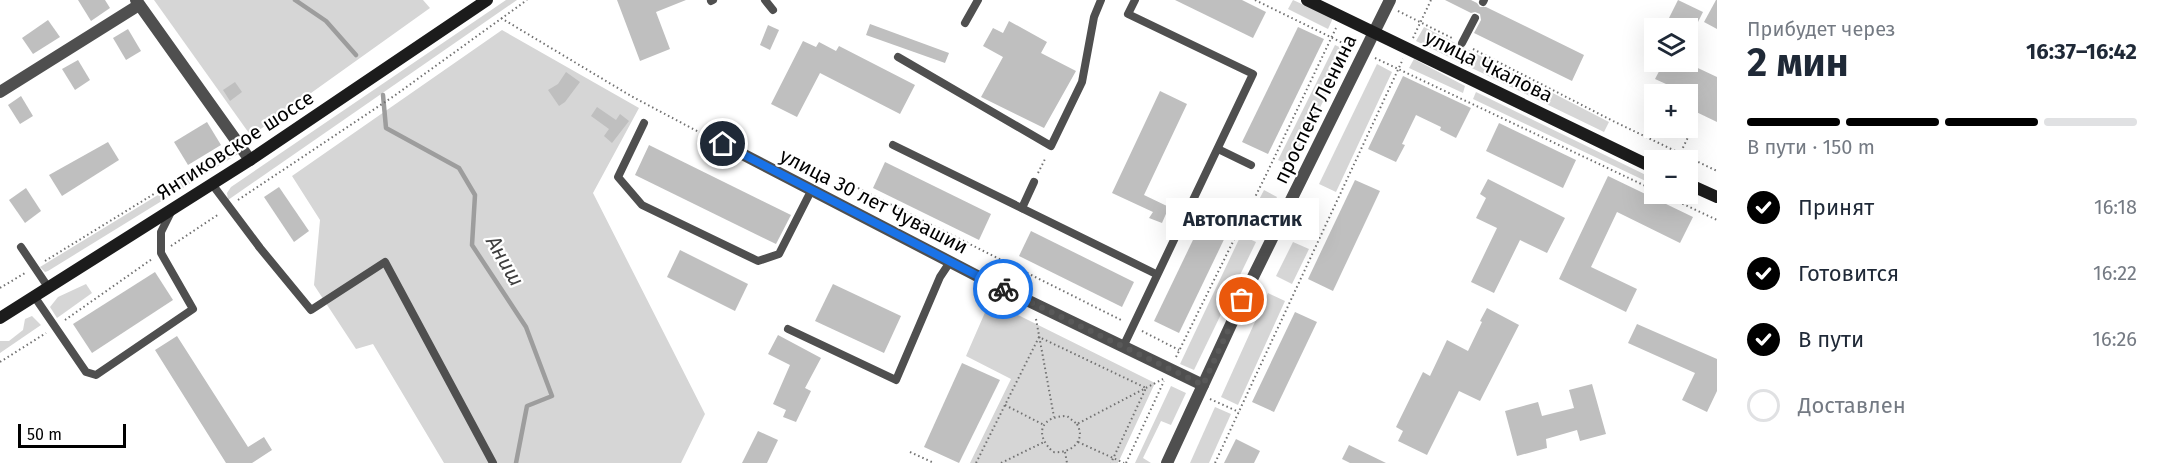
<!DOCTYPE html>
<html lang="ru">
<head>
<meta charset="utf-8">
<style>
  :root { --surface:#fff; --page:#f6f6f7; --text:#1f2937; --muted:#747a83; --line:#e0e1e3; --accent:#000 }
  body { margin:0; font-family:"Fira Sans",sans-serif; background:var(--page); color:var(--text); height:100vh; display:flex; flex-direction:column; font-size:22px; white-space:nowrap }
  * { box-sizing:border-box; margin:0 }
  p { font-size:20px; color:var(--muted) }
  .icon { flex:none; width:33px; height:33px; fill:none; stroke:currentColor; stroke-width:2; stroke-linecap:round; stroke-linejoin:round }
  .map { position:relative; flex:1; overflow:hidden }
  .side { display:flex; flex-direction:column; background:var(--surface); width:450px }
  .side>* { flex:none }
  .tools { position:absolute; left:1644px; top:18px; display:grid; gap:12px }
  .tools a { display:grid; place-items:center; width:54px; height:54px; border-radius:0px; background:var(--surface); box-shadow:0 6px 24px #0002; font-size:30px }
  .scale { position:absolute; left:18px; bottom:15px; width:108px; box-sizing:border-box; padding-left:6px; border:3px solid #000; border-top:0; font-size:16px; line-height:21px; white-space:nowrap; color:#000; -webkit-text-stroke:4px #fff; paint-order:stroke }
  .pin { position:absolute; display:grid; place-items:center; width:51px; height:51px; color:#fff; margin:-26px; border:3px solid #fff; border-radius:50%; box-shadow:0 2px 6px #0007 }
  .courier { position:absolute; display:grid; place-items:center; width:60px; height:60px; margin:-30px; border:4px solid #1a73e8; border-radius:50%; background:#fff; color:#222; box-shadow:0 2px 8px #0007 }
  .bubble { position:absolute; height:42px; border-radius:0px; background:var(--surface); box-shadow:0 6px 24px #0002; font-size:20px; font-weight:700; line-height:42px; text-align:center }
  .overview em { font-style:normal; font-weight:700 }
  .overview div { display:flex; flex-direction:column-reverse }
  .overview { display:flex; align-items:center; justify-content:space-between; height:102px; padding:0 30px }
  h1 { font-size:39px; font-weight:700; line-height:45px }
  .bar { display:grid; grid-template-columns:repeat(4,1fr); gap:9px 6px; align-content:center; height:72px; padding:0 30px }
  .bar i { height:8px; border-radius:4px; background:var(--line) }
  .bar .on { background:var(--accent) }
  .bar p { grid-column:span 4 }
  ol { padding:0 30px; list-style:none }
  li { display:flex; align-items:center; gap:18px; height:66px }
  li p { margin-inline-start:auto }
  li .icon { padding:6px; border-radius:50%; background:var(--accent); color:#fff; stroke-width:4 }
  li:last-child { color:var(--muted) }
  li i { width:33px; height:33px; border:3px solid var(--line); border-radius:50% }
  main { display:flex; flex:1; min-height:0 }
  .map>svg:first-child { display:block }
  .green { fill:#d6d6d6 }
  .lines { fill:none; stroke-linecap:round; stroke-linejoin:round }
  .stream { stroke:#9d9d9d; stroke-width:4.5 }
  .building { fill:#bfbfbf }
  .path { stroke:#717171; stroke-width:2; stroke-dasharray:1.5 3; stroke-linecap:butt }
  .service { stroke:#4f4f4f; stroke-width:8 }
  .minor { stroke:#4f4f4f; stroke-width:12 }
  .tertiary { stroke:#4f4f4f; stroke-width:12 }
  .secondary { stroke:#1c1c1c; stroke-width:12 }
  .done { stroke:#595959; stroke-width:6; stroke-dasharray:0 10.8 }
  .route { stroke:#1a73e8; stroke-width:8 }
  .labels { text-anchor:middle; stroke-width:4.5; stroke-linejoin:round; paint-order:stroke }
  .street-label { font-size:20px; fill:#000; stroke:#fff }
  .water-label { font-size:21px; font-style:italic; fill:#3e3e3e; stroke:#fff }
</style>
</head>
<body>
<main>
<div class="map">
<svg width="1717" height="463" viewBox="0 0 1717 463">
  <rect width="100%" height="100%" fill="#fff"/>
  <g class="green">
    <polygon points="154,0 423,0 430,8 251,136"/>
    <polygon points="506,0 517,0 228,200 227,193 231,187"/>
    <polygon points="1293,0 1333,18 1328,29 1288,9"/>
    <polygon points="1424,27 1609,122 1604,132 1416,41"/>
    <polygon points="502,30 639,108 593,193 705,414 681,463 444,463 373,344 356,349 314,285 320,220 292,176"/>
    <polygon points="1335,45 1348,51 1291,166 1278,160"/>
    <polygon points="1414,59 1465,86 1463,93 1409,68"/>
    <polygon points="1377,64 1392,72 1336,192 1319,184"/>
    <polygon points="1476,92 1654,179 1654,185 1473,99"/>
    <polygon points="235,148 238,154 48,271 45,272 40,267"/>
    <polygon points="1264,190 1277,197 1258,233 1245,227"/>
    <polygon points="1241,235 1256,242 1194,370 1180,364"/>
    <polygon points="1293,242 1309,249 1292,284 1276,276"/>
    <polygon points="86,284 92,293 57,318 50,307 58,297"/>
    <polygon points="1268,293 1285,301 1238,405 1221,397"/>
    <polygon points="990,301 1155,383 1118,463 970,463 1011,379 966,356"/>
    <polygon points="32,316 41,325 0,353 0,341 9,341 23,330 25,319"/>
    <polygon points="1171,386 1186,393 1171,425 1161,421 1143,458 1151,463 1135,463"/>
    <polygon points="1215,407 1231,414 1209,463 1190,463"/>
  </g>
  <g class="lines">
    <g class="stream">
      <polyline points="295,0 326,21 356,55"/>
      <polyline points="383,95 386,128 459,168 475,195 472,245 526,327 552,396 527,406 516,463"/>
    </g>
  </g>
  <g class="building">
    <polygon points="78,0 105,0 110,8 91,21"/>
    <polygon points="617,0 686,0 656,12 670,49 640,61"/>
    <polygon points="1175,0 1242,0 1266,12 1253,38"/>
    <polygon points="1445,0 1471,0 1477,3 1480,7 1486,7 1584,55 1572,81 1474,33 1481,20 1480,14 1475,12 1471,13"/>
    <polygon points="1678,0 1703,12 1695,28 1664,28"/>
    <polygon points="1716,0 1717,0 1717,29 1704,22"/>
    <polygon points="48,20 60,37 33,54 22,38"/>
    <polygon points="1009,21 1047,42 1041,53 1076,71 1044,128 981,97 1003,57 983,46 993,28 1003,33"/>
    <polygon points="870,24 949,53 945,63 866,35"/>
    <polygon points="768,25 779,30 770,50 760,45"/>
    <polygon points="1298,27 1324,39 1268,154 1242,142"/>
    <polygon points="128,29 141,51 126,60 113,38"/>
    <polygon points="803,41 816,47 819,42 836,51 839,46 915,85 900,114 820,73 797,117 771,104"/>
    <polygon points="78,60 90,80 75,90 62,69"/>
    <polygon points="1664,62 1685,62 1717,77 1717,122 1688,108 1688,94 1661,94 1666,84 1655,79"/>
    <polygon points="566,72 580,82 565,102 559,106 548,90 558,84"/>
    <polygon points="1403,76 1471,108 1456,138 1440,130 1441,127 1416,115 1402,144 1405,145 1396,162 1368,149"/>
    <polygon points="235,82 242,92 230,101 223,90"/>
    <polygon points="1160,91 1187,104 1144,195 1169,207 1162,223 1149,218 1153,212 1112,193"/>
    <polygon points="21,96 33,116 20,124 8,105"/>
    <polygon points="597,107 616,120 620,114 629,121 612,143 604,136 609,129 591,116"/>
    <polygon points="207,122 221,145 188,165 174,142"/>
    <polygon points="1499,123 1576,160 1563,188 1486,151"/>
    <polygon points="108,142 119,160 62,196 49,175"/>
    <polygon points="649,145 791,215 776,244 635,175"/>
    <polygon points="885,162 991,214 979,240 873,188"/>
    <polygon points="1608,176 1693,217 1680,243 1617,212 1591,267 1637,289 1626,312 1559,279"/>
    <polygon points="1488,179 1565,218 1547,253 1520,240 1494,293 1471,282 1497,228 1476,218 1486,198 1480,194"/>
    <polygon points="1355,180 1380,191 1333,291 1308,279"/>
    <polygon points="279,187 309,231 294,242 264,197"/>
    <polygon points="26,188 41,211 25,223 9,200"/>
    <polygon points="1205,215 1230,227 1179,333 1154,321"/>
    <polygon points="1031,231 1134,282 1122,307 1019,256"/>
    <polygon points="680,250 748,284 735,311 667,277"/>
    <polygon points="155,272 173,300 92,353 73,324"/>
    <polygon points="833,284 901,316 884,353 815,321"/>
    <polygon points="1487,308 1519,325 1480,401 1459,391 1427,455 1398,441 1403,431 1396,427 1423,372 1430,376 1447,340 1468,351 1482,322 1480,321"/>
    <polygon points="1295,312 1317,322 1274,412 1252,402"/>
    <polygon points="1637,324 1717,359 1717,391 1707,412 1682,400 1695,373 1628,343"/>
    <polygon points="778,335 821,358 805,388 811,391 796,422 783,417 786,410 773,404 790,365 768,354"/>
    <polygon points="177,336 248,447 264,437 272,450 252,463 226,463 155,350"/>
    <polygon points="962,363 1000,380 959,463 924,447"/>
    <polygon points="1592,384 1606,434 1580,441 1577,430 1546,439 1547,448 1517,456 1505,411 1538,402 1542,416 1574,408 1569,390"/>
    <polygon points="758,431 778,440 767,463 742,463"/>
    <polygon points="1236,439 1260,451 1254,463 1224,463"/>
    <polygon points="1349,445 1386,463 1350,463 1342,459"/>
  </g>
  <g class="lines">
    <g class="path">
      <polyline points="1255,0 1353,48"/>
      <polyline points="1398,11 1452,38"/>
      <polyline points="501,18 631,96 712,139"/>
      <polyline points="1413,38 1431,0"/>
      <polyline points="1473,49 1613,121 1717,171"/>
      <polyline points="1375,58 1654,190"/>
      <polyline points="1677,160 1691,131"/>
      <polyline points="1038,173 1046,157"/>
      <polyline points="854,186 1123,321"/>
      <polyline points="1662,194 1717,220"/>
      <polyline points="238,200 394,96 527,0"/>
      <polyline points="1204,206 1241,226"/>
      <polyline points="171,246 219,214"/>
      <polyline points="45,261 227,149"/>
      <polyline points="0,288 25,273"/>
      <polyline points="1036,319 1054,417"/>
      <polyline points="65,320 152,259"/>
      <polyline points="1142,331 1179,350"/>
      <polyline points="1176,357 1266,175 1336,28"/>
      <polyline points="0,362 46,333"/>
      <polyline points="1210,399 1239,412"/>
      <polyline points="1005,405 1044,425"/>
      <path d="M1077 424C1087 442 1069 454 1053 452 1033 433 1042 416 1067 416L1077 424 1163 379"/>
      <polyline points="1078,442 1124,463"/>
      <polyline points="910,452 934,463"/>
      <polyline points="1065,452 1067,463"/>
      <polyline points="976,463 1039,337 1146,388 1111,463"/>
      <polyline points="1001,463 1044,442"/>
      <polyline points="1126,463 1164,381"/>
      <polyline points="1215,463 1403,59"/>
    </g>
    <g class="service">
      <polyline points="765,0 773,10"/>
      <polyline points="711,1 713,0"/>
      <polyline points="1483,2 1484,0"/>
      <polyline points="965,23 978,0"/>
      <polyline points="1462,43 1475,18"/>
      <polyline points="898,57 1051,146 1082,82 1094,17 1101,0"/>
      <polyline points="644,123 618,177 642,205 758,261 779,254 811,191"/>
      <polyline points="893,145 1156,274"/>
      <polyline points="1218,149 1251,165"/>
      <polyline points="212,184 260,248 311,310 385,262 493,463"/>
      <polyline points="1022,208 1034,182"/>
      <polyline points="21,247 48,287"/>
      <polyline points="34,296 86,372 96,375 193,309 161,253 161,232 172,210"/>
      <polyline points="788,329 896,380 940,277 950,262"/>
      <polyline points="1123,347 1253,74 1128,14 1135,0"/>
    </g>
    <g class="minor">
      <polyline points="136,0 250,160"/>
      <polyline points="0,92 139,5"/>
      <polyline points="723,144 985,280 1203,385"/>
    </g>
    <polyline class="tertiary" points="1167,463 1252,279 1390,0"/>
    <g class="secondary">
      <polyline points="1307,0 1654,168"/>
      <polyline points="1688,184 1717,197"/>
      <polyline points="0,318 250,160 487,0"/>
    </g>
  </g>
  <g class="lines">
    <polyline class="done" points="1003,289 1203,385 1242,300"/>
    <polyline class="route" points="723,144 1003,289"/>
  </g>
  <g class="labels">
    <g class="street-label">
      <text transform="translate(1489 66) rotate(26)" y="7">улица Чкалова</text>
      <text transform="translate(1315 109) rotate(-64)" y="7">проспект Ленина</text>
      <text transform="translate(235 145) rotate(-33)" y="7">Янтиковское шоссе</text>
      <text transform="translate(874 201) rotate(27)" y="7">улица 30 лет Чувашии</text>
    </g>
    <g class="water-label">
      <text transform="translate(505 261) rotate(60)" y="7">Аниш</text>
    </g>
  </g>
</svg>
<div class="tools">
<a><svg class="icon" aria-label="layers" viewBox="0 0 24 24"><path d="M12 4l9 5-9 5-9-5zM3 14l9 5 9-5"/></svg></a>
<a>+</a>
<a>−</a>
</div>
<div class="scale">50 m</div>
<div class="pin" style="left:1242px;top:300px;background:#ea580c"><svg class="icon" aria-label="bag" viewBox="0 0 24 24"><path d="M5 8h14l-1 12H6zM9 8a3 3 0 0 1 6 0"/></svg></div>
<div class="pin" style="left:723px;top:144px;background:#1f2937"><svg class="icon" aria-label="home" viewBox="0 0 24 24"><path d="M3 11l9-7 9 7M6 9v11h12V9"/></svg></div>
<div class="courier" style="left:1003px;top:289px"><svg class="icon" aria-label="bike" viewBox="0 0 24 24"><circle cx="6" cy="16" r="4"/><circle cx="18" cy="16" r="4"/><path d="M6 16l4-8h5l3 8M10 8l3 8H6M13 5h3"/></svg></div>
<div class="bubble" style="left:1166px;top:198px;width:153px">Автопластик</div>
</div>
<section class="side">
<div class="overview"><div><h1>2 мин</h1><p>Прибудет через</p></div><em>16:37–16:42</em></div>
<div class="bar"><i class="on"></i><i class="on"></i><i class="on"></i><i></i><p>В пути · 150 m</p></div>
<ol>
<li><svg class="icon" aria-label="check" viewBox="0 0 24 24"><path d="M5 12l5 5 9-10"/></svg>Принят<p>16:18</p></li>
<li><svg class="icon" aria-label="check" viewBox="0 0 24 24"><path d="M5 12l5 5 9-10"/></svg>Готовится<p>16:22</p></li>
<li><svg class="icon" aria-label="check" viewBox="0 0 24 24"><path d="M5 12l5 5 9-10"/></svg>В пути<p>16:26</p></li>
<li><i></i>Доставлен</li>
</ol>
</section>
</main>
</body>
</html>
